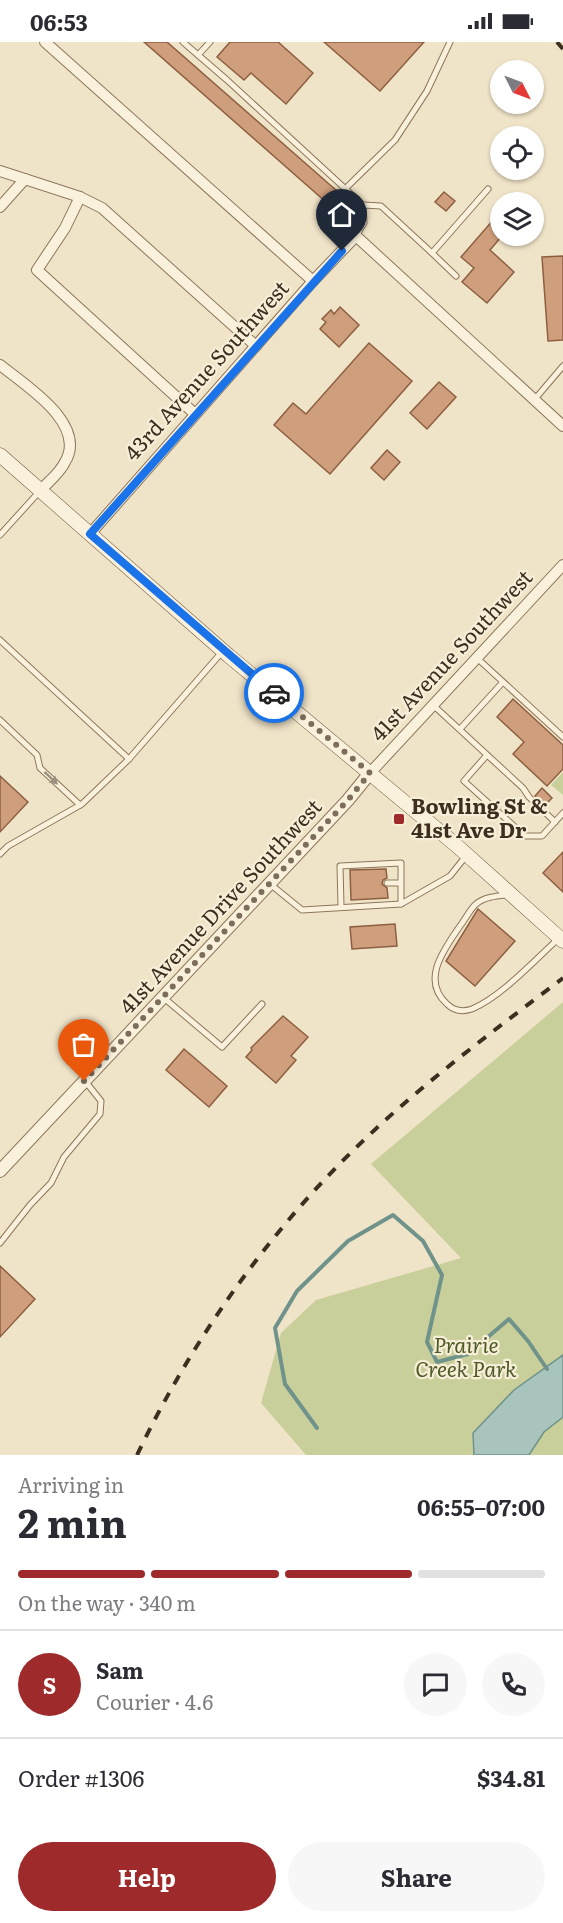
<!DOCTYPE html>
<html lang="en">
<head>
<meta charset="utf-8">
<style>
  :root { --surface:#fff; --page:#f7f7f7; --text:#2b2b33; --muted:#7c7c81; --line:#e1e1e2; --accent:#9e2a2b }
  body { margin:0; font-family:Literata,serif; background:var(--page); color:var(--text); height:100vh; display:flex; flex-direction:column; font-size:22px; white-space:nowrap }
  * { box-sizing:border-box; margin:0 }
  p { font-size:20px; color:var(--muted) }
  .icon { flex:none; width:33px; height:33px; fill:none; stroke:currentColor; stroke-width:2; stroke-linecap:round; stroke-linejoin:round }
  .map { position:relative; height:1413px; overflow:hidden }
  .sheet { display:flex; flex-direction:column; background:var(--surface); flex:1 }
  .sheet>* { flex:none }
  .needle { width:39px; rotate:132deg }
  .fabs { position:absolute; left:490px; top:18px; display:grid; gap:12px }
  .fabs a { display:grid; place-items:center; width:54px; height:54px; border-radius:50%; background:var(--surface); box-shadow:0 2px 4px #0004; font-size:30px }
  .pin { position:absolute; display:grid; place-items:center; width:51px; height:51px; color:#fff; margin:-62px -26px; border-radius:50% 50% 50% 0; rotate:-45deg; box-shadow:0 0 6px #0007 }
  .pin .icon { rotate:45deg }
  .courier { position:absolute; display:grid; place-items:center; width:60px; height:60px; margin:-30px; border:4px solid #1a73e8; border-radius:50%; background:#fff; color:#222; box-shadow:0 2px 8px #0007 }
  .head em { font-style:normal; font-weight:700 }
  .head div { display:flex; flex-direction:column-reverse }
  .head { display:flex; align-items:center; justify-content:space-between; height:102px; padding:0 18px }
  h1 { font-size:39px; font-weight:700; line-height:45px }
  .bar { display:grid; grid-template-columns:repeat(4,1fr); gap:9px 6px; align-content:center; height:72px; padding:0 18px }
  .bar i { height:8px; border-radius:4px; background:var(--line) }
  .bar .active { background:var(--accent) }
  .bar p { grid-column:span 4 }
  .line { display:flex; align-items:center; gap:15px; padding:0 18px; border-top:2px solid var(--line) }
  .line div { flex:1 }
  .round { display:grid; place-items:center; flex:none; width:63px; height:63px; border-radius:32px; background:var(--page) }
  .primary-button { display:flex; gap:12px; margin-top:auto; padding:12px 18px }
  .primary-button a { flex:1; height:69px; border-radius:36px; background:var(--accent); color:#fff; font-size:24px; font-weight:700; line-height:69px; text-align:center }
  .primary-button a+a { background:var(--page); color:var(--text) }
  .status { display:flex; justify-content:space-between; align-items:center; height:42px; padding:0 30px; background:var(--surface); direction:ltr }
  .status svg { height:16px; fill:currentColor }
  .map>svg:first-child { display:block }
  .green { fill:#c9cf9b }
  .water { fill:#a9c4bc; stroke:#6f938a; stroke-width:1.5 }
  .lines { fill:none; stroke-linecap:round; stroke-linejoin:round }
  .stream { stroke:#6f938a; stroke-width:4 }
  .building { fill:#cf9f7d; stroke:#8d5f41; stroke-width:1.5 }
  .service-casing { stroke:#8d765c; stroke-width:7 }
  .minor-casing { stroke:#8d765c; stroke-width:12 }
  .tertiary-casing { stroke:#8d765c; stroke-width:14 }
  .secondary-casing { stroke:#6f573f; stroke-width:15 }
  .service { stroke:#faf1dc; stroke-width:5 }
  .minor { stroke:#faf1dc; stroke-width:10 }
  .tertiary { stroke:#faf1dc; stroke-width:12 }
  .secondary { stroke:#faf1dc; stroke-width:14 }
  .rail { stroke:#3d2e20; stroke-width:4; stroke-dasharray:10 10; stroke-linecap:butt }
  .oneway { fill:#9c907e }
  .done { stroke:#7c6e5b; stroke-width:6; stroke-dasharray:0 10.8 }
  .route { stroke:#1a73e8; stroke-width:8 }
  .poi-dot { fill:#9e2a2b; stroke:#f7eed8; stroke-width:2 }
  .labels { text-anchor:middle; stroke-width:4.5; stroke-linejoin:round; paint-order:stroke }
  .street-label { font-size:21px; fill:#3d2e20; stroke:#f7eed8 }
  .poi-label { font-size:21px; font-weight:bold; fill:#3d2e20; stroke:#f7eed8; text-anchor:start }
  .park-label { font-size:21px; font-style:italic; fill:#4d5a26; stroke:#f7eed8 }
</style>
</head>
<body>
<div class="status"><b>06:53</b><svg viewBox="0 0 49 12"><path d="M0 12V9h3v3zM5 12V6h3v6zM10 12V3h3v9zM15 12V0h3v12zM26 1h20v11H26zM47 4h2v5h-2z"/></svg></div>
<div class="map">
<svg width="563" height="1413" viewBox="0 0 563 1413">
  <rect width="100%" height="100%" fill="#f0e4c8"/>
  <g class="green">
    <polygon points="563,730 563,753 551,743"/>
    <polygon points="563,960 563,1413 306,1413 261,1361 281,1291 316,1258 461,1216 371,1122"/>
  </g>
  <polygon class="water" points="563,1313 563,1375 544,1390 529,1413 474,1413 473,1391 514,1348"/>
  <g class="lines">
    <polyline class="stream" points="317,1386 285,1342 275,1286 297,1249 348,1199 393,1173 423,1199 442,1233 427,1300 437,1320 468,1312 509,1277 528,1299 547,1327"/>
  </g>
  <g class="building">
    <polygon points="144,0 167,0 345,156 335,168"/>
    <polygon points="230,0 278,0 313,31 286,62 251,31 244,38 217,15"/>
    <polygon points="324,0 424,0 380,49"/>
    <polygon points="444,150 455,159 446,169 435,160"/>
    <polygon points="501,169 501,195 490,208 514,230 487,261 462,240 474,226 461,215"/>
    <polygon points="563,214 563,298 548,299 542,215"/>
    <polygon points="340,265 359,283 339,305 320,287 326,280 322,277 331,268 334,272"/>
    <polygon points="369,301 412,339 330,432 274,383 293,361 306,372"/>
    <polygon points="439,340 456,355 427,387 410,371"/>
    <polygon points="387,408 400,420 384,438 371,426"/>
    <polygon points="513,657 563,703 563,727 547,744 513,712 524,700 497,675"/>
    <polygon points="0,734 28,760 0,790"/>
    <polygon points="542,746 552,756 545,763 535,754"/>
    <polygon points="563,810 563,850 543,831"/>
    <polygon points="386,827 387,836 383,838 382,842 387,846 388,856 351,858 350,828"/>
    <polygon points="478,867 515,899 475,944 446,919"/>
    <polygon points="395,882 397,904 352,907 350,885"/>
    <polygon points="283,974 308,995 291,1014 296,1018 276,1041 246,1015 252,1008 251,1006"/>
    <polygon points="184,1007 227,1044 209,1065 166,1028"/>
    <polygon points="0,1224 35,1257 0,1295"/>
  </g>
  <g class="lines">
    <g class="service-casing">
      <g id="service">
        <polyline points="183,0 227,38 363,163 364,181 356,194"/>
        <polyline points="198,13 210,0"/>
        <polyline points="345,147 395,98 427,49 450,0"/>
        <polyline points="363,163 381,164 432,211 488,147"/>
        <polyline points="432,211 456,234"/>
        <polyline points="535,357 563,324"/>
        <polyline points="0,493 39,450"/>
        <polyline points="0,598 129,717 222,610"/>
        <polyline points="477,616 563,695"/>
        <polyline points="433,663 523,746 529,755 555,780"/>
        <polyline points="0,678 37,713 40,726 80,763"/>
        <polyline points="460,687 503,640"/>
        <polyline points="487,713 464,739 525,794 542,794 563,771"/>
        <polyline points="0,812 8,804 82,762 129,717"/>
        <polyline points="387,841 400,841"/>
        <polyline points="270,842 302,868 401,862 450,834 466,814"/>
        <path d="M507 853C497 854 484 855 476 862 470 867 465 878 460 884 445 906 420 938 447 962 454 969 463 970 472 967 501 955 535 918 558 897"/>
        <polyline points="341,864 340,824 401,821 401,862"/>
        <polyline points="164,956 222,1005 262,962"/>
        <polyline points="0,1201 30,1163 51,1141 64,1115 100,1072 101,1059 85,1039"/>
      </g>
    </g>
    <g class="minor-casing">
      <g id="minor">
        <polyline points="45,0 313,239"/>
        <polyline points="0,129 80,155 102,166 256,304"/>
        <polyline points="80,155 65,186 37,228 195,372"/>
        <polyline points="0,165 25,137"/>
        <path d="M0 323C25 343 88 382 65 420 60 431 48 440 40 449"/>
        <polyline points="90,492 313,239 356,194 563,384"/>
        <polyline points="370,731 563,523"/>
      </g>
    </g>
    <g class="tertiary-casing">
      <polyline id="tertiary" points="0,1129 348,758 370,731"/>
    </g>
    <g class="secondary-casing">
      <polyline id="secondary" points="0,413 229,614 456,803 563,899"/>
    </g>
    <use href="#service" class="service"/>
    <use href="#minor" class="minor"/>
    <use href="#tertiary" class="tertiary"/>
    <use href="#secondary" class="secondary"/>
    <g class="rail">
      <polyline points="557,0 563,7"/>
      <path d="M137 1413C193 1296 271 1186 365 1097 427 1038 496 987 563 936"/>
    </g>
  </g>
  <defs><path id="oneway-solid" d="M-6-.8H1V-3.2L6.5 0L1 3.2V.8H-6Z" transform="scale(1.5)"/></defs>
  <use class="oneway" href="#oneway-solid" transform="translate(51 736) rotate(43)"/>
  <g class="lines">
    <polyline class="done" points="84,1039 348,758 370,731 274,651"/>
    <polyline class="route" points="274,651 90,492 342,209"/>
  </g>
  <rect class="poi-dot" x="393" y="771" width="12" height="12" rx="3"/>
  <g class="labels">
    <g class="street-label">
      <text transform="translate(207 329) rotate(-48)" y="7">43rd Avenue Southwest</text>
      <text transform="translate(452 614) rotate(-47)" y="7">41st Avenue Southwest</text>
      <text transform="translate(221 865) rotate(-47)" y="7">41st Avenue Drive Southwest</text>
    </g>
    <g class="poi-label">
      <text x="411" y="772">Bowling St &amp;<tspan x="411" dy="24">41st Ave Dr</tspan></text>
    </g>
    <g class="park-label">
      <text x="466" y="1311">Prairie<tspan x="466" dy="24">Creek Park</tspan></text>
    </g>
  </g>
</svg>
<div class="fabs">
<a><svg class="needle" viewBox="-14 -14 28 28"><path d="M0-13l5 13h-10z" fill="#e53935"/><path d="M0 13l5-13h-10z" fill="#7c7c81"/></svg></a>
<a><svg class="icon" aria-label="locate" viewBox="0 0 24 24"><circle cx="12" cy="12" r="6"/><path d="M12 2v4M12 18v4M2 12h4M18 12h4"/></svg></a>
<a><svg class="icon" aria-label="layers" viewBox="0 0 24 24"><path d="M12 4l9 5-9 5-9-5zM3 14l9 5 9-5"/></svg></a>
</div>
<div class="pin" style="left:84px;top:1039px;background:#ea580c"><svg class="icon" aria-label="bag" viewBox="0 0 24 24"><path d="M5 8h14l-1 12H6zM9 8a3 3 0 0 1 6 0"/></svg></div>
<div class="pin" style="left:342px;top:209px;background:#1f2937"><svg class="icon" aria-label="home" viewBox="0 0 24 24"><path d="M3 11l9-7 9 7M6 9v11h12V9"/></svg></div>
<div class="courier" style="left:274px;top:651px"><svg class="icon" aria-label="car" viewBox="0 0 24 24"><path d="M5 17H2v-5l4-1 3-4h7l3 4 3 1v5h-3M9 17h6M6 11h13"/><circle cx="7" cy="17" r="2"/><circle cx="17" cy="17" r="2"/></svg></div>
</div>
<section class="sheet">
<div class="head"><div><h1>2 min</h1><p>Arriving in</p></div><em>06:55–07:00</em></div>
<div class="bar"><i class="active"></i><i class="active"></i><i class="active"></i><i></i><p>On the way · 340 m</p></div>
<div class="line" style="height:108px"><b class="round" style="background:var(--accent);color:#fff">S</b><div><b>Sam</b><p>Courier · 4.6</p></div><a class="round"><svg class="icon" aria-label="chat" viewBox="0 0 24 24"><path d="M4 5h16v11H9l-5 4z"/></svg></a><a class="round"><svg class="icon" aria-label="phone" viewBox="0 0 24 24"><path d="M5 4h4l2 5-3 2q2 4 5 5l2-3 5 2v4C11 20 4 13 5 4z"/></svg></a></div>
<div class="line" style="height:78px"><div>Order #1306</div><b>$34.81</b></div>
<div class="primary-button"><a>Help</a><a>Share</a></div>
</section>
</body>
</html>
